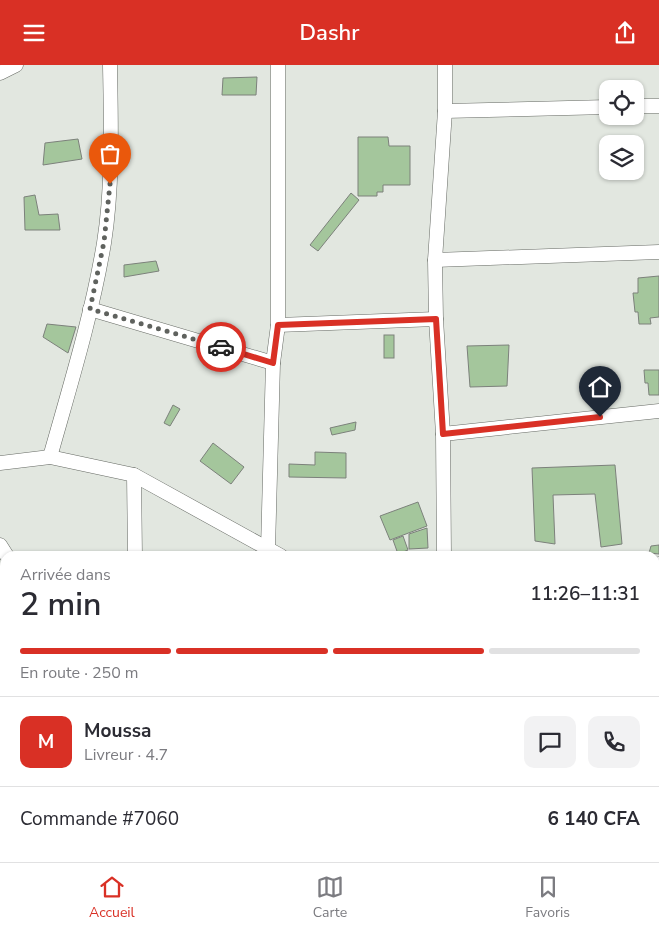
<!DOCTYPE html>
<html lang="fr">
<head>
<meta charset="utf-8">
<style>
  :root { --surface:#fff; --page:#f2f2f3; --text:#2b2b33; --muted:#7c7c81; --line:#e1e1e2; --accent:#d93025 }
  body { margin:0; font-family:"Nunito Sans",sans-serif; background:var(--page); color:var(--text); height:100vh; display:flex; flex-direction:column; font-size:19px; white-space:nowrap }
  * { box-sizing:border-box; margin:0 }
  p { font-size:16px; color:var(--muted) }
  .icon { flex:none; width:28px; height:28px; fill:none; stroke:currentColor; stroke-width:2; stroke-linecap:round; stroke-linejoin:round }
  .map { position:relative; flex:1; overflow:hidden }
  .drawer { position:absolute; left:0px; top:486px; width:660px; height:311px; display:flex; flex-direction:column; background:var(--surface); border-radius:15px 15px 0 0; box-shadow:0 1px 4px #0004 }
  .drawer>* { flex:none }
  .buttons { position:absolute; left:599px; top:15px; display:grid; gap:10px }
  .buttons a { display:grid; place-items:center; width:45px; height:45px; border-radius:10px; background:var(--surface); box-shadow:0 1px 4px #0004; font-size:25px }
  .pin { position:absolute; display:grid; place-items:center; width:42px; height:42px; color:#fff; margin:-51px -21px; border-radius:50% 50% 50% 0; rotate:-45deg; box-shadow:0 0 5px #0007 }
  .pin .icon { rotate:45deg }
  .courier { position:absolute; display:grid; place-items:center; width:50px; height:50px; margin:-25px; border:4px solid #d93025; border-radius:50%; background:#fff; color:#222; box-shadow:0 1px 6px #0007 }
  .summary em { font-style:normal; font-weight:600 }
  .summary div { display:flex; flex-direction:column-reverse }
  .summary { display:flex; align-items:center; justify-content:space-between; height:85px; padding:0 20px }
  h1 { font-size:32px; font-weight:600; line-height:38px }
  .bar { display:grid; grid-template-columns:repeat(4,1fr); gap:8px 5px; align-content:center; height:60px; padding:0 20px }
  .bar i { height:6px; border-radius:4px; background:var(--line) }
  .bar .selected { background:var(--accent) }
  .bar p { grid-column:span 4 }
  .line { display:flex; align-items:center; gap:12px; padding:0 20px; border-top:1px solid var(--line) }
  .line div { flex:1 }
  .round { display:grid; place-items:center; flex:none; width:52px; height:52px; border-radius:10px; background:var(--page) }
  header { display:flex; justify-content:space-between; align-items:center; height:65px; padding:0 20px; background:var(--accent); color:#fff; font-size:22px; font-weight:600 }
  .menu { display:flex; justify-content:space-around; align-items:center; height:70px; border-top:1px solid var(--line); background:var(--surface); font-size:14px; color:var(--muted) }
  .menu a { display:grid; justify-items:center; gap:2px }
  .menu .selected { color:var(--accent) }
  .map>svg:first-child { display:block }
  .building { fill:#a4c69c; stroke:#7c817b }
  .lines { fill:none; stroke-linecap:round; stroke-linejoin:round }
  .street-casing { stroke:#666a64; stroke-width:15 }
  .street { stroke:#fff; stroke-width:14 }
  .done { stroke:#5f625e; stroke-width:5; stroke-dasharray:0 9 }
  .route { stroke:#d93025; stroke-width:6 }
</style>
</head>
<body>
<header><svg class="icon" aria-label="menu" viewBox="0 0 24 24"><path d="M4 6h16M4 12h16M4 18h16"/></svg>Dashr<svg class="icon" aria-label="share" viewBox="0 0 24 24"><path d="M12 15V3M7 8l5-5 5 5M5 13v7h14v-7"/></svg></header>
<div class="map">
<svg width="659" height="797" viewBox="0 0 659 797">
  <rect width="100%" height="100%" fill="#e2e7e0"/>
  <g class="building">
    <polygon points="257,12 256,30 222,30 223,13"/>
    <polygon points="358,72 388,72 389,81 410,81 410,120 383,120 383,127 377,127 377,131 358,131"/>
    <polygon points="78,74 82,94 43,100 45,78"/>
    <polygon points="351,128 359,135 318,186 310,180"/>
    <polygon points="35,130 39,150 58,149 60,165 25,165 24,132"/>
    <polygon points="156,196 159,206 124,212 124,200"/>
    <polygon points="659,211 659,252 650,253 651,259 639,259 638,247 635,247 633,228 638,228 638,213"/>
    <polygon points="47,259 76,262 68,288 43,272"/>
    <rect x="384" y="270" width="10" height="23"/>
    <polygon points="509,280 507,321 470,322 467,281"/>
    <polygon points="644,305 659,305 659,330 649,330 648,318 645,318"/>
    <polygon points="173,340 180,344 170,361 164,358"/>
    <polygon points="356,357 355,365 332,370 330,363"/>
    <polygon points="213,378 244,402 231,419 200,396"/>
    <polygon points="315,387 346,388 346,413 289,412 289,399 315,400"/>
    <polygon points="615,400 622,479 601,482 595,429 553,430 555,479 535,476 532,403"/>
    <polygon points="418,437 427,461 390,475 380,451"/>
    <polygon points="427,463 428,483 409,484 409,469"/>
    <polygon points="403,471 408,485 398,489 393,475"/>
    <polygon points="659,480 659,489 649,488 651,481"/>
    <rect x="148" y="792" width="23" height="5"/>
    <rect x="392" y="792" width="21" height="5"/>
  </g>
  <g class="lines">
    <g class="street-casing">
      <g id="street">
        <polyline points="0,8 16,0"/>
        <polyline points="635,41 659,41"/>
        <polyline points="445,46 608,42"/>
        <polyline points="435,195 659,187"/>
        <polyline points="90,244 273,298"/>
        <polyline points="278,260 436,254"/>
        <polyline points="443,369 659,346"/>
        <path d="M50 392C70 321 92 250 104 178 113 121 111 58 110 0"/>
        <polyline points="0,398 50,392 134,410 281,491"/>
        <polyline points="134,410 135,491"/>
        <polyline points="0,480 7,491"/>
        <polyline points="268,484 273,298 278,260 278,0"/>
        <polyline points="444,491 443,369 436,254 435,195 445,46 445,0"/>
        <polyline points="655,502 659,499"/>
        <polyline points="0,695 5,692"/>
        <polyline points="655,753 659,756"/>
        <polyline points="0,769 5,769"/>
        <polyline points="131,797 131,792"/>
        <polyline points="438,797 438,792"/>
      </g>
    </g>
    <use href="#street" class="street"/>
  </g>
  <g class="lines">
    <polyline class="done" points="110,119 104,177 90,244 221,282"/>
    <polyline class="route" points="221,282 273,298 278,260 436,254 443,369 600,352"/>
  </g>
</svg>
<div class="buttons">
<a><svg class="icon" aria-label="locate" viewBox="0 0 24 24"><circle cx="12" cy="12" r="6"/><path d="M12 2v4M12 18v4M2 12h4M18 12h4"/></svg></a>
<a><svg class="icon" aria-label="layers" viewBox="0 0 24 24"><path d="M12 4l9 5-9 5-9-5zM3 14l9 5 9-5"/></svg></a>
</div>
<div class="pin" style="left:110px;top:119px;background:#ea580c"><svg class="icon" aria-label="bag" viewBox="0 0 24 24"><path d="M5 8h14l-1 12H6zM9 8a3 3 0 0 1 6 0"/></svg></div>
<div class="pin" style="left:600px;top:352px;background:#1f2937"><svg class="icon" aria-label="home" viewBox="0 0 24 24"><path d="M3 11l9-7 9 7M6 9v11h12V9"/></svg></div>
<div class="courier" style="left:221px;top:282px"><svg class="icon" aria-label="car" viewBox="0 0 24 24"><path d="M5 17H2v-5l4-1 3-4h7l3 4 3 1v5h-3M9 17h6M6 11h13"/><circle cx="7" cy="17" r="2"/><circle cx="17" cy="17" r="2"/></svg></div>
<section class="drawer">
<div class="summary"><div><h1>2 min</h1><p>Arrivée dans</p></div><em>11:26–11:31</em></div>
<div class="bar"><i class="selected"></i><i class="selected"></i><i class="selected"></i><i></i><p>En route · 250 m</p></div>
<div class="line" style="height:90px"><b class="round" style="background:var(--accent);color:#fff">M</b><div><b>Moussa</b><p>Livreur · 4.7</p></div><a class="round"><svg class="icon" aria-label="chat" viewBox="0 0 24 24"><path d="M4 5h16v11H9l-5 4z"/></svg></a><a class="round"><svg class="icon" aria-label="phone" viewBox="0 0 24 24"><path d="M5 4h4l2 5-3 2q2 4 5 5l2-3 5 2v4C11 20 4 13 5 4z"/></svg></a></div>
<div class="line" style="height:65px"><div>Commande #7060</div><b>6 140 CFA</b></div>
</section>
</div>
<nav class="menu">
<a class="selected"><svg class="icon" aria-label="home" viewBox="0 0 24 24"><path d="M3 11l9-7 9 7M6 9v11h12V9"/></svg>Accueil</a>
<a><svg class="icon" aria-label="map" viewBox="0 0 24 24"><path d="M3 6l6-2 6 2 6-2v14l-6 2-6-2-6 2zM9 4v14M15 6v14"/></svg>Carte</a>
<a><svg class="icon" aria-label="saved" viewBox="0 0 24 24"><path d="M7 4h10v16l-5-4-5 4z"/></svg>Favoris</a>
</nav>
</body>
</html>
